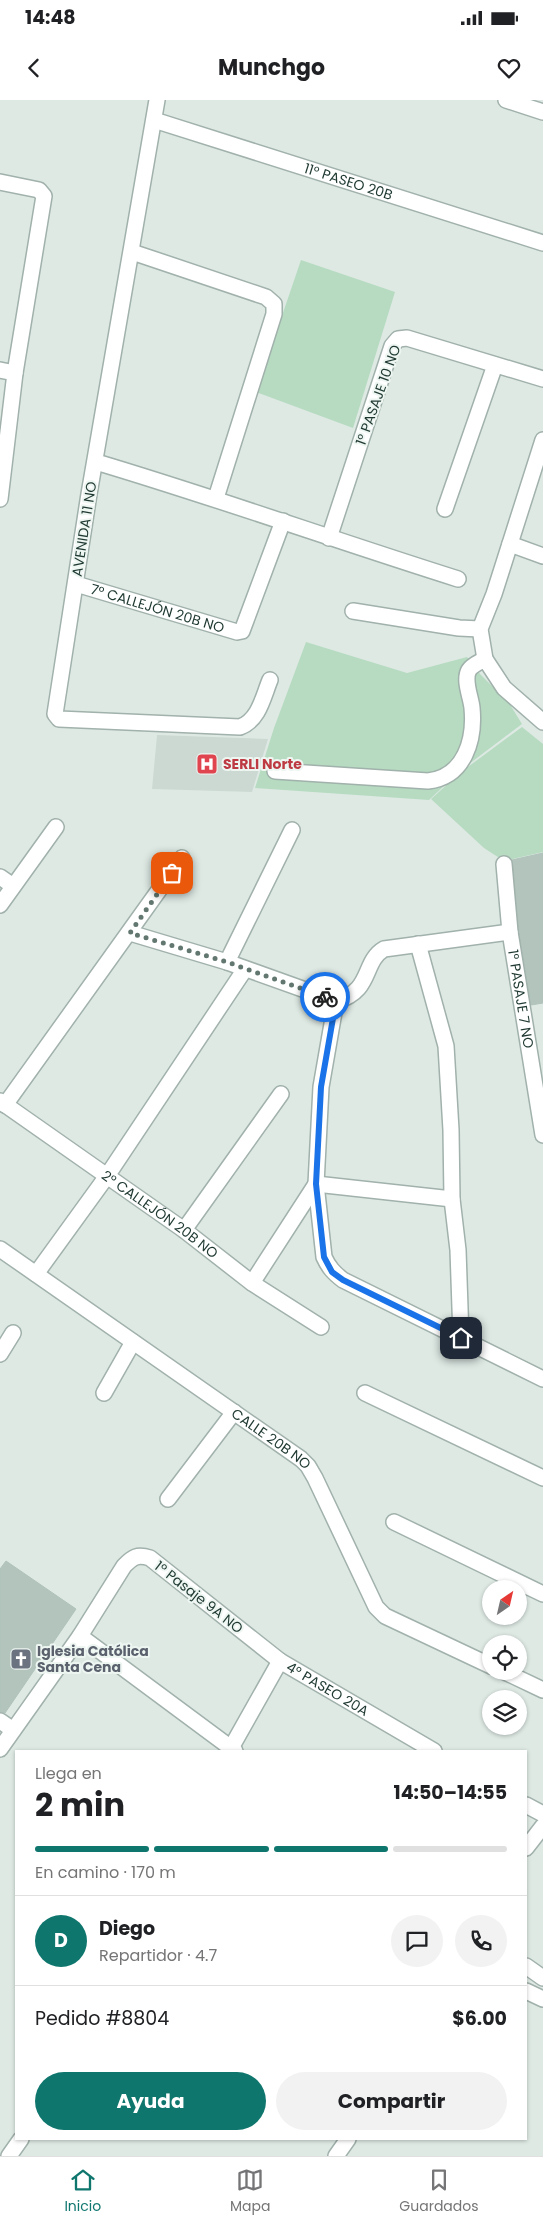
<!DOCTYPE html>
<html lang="es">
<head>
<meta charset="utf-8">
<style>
  :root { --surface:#fff; --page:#f2f2f2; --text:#202124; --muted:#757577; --line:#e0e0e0; --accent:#0f766e }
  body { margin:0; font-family:Poppins,sans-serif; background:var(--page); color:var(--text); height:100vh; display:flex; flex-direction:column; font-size:19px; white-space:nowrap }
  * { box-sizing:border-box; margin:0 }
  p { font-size:16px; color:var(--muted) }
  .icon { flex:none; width:28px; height:28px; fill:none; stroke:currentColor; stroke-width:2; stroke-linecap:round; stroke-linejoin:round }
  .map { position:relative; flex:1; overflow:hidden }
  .details { position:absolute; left:15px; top:1650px; width:512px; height:390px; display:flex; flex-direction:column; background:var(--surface); border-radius:0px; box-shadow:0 1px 4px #0004 }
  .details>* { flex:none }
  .needle { width:32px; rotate:34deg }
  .tools { position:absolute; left:482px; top:1480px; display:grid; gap:10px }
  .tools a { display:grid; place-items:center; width:45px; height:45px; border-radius:50%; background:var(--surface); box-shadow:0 1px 4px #0004; font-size:25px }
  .pin { position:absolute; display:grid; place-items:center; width:42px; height:42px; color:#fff; margin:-21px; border-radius:10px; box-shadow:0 2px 8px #0006 }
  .courier { position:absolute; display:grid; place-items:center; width:50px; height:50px; margin:-25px; border:4px solid #1a73e8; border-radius:50%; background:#fff; color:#222; box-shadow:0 1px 6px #0007 }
  .head em { font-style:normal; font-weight:700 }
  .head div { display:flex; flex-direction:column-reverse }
  .head { display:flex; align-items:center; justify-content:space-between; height:85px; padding:0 20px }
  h1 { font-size:32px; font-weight:700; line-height:38px }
  .bar { display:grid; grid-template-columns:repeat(4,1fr); gap:8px 5px; align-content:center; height:60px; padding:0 20px }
  .bar i { height:6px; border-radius:4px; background:var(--line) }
  .bar .active { background:var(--accent) }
  .bar p { grid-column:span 4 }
  .line { display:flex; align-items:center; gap:12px; padding:0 20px; border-top:1px solid var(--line) }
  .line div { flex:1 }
  .round { display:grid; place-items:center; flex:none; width:52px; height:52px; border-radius:26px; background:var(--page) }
  .action { display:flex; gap:10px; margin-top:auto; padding:10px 20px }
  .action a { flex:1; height:58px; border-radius:30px; background:var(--accent); color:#fff; font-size:20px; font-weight:700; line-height:58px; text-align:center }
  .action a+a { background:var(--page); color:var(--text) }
  .status { display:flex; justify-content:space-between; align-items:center; height:35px; padding:0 25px; background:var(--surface); direction:ltr }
  .status svg { height:14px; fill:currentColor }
  header { display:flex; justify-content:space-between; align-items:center; height:65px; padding:0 20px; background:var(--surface); font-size:22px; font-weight:700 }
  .tabs { display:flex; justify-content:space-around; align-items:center; height:70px; border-top:1px solid var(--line); background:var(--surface); font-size:14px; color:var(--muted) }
  .tabs a { display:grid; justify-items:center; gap:2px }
  .tabs .active { color:var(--accent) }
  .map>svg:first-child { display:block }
  .built { fill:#ccd9d3 }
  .green { fill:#b6dbc1 }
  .building { fill:#b3c4bd; stroke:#b0c3bb }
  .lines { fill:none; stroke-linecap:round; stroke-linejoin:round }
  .minor-casing { stroke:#a1b1ab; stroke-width:18 }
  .minor { stroke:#fff; stroke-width:15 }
  .done { stroke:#627770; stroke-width:5; stroke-dasharray:0 9 }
  .route { stroke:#1a73e8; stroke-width:6 }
  .labels { text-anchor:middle; stroke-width:4; stroke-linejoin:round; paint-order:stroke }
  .street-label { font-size:14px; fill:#1f3932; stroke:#eef6f2 }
  .health-label { font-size:14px; font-weight:bold; fill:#be3a42; stroke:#eef6f2; text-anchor:start }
  .worship-label { font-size:14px; font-weight:bold; fill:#5b616d; stroke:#eef6f2; text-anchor:start }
</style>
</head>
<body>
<div class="status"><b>14:48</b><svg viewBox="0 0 49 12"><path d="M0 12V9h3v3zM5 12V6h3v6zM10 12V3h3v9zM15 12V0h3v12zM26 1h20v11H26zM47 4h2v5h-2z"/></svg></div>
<header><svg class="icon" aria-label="back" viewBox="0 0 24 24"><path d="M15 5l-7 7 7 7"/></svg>Munchgo<svg class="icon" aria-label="heart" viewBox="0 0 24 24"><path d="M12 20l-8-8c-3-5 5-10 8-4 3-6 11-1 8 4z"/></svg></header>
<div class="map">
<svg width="543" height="2056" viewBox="0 0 543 2056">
  <rect width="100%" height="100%" fill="#dee9e4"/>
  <polygon class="built" points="157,635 268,639 252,692 152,689"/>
  <g class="green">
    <polygon points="301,160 395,192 353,328 256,292"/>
    <polygon points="306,542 407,573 467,557 480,574 509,603 522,624 461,670 429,700 255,688 274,628"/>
    <polygon points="522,627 543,644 543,752 504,761 484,748 431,699 461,672"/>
  </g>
  <g class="building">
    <polygon points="543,753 543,903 531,905 519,831 512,760"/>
    <polygon points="6,1461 76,1509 5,1613 0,1612 0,1469"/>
  </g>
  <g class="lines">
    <g class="minor-casing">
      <g id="minor">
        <path d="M157 0 89 394 55 614 59 619 240 627C259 620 263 597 270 580"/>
        <polyline points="506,0 543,12"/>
        <path id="s1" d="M154 20 543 143"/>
        <polyline points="0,82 39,90 44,96 15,273 0,399"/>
        <polyline points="132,152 266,197 274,204 274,214 216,398"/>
        <polyline points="0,270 15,273"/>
        <polyline points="543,340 494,494 480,529 485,559 504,588 543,622"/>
        <path d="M96 362C217 398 337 441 458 479"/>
        <polyline points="445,409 495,265"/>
        <polyline points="329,438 392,246 398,239 407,238 543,279"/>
        <polyline points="510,444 543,456"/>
        <path id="s2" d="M76 484 237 532 242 531 283 421"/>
        <polyline points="353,511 459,528 480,529"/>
        <path d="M275 671 428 681C465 677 475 639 472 608 471 597 463 580 469 570 472 565 480 562 485 559"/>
        <path id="s3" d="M504 764 510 832 543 1035"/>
        <polyline points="0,777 13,786"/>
        <polyline points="0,805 56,727"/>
        <path d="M130 833 227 862 336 901 321 987 316 1084 324 1157C329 1168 334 1173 343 1180L543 1279"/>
        <polyline points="418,844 446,946 451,1030 452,1099 458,1150 461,1237"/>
        <polyline points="227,862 292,730"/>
        <path d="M336 901C373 891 362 862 384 849L510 832"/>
        <path id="s4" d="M0 1001 184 1130 252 1183 321 1227"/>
        <polyline points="5,1005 182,758"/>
        <polyline points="184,1130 281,994"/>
        <path id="s5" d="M0 1149 301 1359 308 1366 315 1378 376 1507 385 1516 491 1566"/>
        <polyline points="36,1174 107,1076 245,869"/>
        <polyline points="252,1183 316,1084 452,1099"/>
        <polyline points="0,1254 13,1233"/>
        <polyline points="104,1293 133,1242"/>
        <polyline points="365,1293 543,1378"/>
        <polyline points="168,1399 234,1312"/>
        <polyline points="394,1422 543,1494"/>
        <polyline points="80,1536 235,1651"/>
        <polyline points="503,1571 543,1590"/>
        <polyline points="0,1621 13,1630"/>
        <path id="s6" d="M231 1648 280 1561 434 1651"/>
        <path d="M0 1649 80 1536 124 1466C133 1457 137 1454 150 1458L280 1561"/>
        <polyline points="526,1705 543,1714"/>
        <polyline points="526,1748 543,1726"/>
        <polyline points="526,1866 543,1878"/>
        <polyline points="526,1891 543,1899"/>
        <polyline points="9,2056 21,2039"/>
        <polyline points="336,2056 348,2039"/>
      </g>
    </g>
    <use href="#minor" class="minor"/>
  </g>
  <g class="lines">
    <polyline class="done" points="172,773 130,833 227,862 325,897"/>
    <polyline class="route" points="325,897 336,901 321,987 316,1084 324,1157 332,1172 343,1180 461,1238"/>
  </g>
  <defs>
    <g id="hospital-square" transform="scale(1.125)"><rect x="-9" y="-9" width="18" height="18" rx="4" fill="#e0444e" stroke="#eef6f2"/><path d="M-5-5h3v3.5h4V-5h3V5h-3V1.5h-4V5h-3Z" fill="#fff"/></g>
    <g id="church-square" transform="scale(1.125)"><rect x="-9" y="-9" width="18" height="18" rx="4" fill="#6b7280" stroke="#eef6f2"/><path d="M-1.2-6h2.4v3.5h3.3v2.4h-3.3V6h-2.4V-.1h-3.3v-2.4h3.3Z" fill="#fff"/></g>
  </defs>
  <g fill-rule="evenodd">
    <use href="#hospital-square" x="207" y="664"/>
    <use href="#church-square" x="21" y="1559"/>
  </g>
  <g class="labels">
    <g class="street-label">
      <text dy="5" stroke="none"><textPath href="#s1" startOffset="204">11° PASEO 20B</textPath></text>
      <text transform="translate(378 295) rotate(-70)" y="5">1° PASAJE 10 NO</text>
      <text transform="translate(84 429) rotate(-81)" y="5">AVENIDA 11 NO</text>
      <text dy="5" stroke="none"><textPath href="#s2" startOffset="85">7° CALLEJÓN 20B NO</textPath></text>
      <text dy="5" stroke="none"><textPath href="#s3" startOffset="136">1° PASAJE 7 NO</textPath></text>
      <text dy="5" stroke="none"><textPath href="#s4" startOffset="196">2° CALLEJÓN 20B NO</textPath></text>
      <text dy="5" stroke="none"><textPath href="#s5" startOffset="331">CALLE 20B NO</textPath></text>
      <text transform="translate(199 1497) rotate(38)" y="5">1º Pasaje 9A NO</text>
      <text dy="5" stroke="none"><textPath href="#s6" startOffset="155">4° PASEO 20A</textPath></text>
    </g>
    <g class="health-label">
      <text x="223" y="669">SERLI Norte</text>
    </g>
    <g class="worship-label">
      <text x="37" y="1556">Iglesia Católica<tspan x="37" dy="16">Santa Cena</tspan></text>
    </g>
  </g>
</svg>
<div class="tools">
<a><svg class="needle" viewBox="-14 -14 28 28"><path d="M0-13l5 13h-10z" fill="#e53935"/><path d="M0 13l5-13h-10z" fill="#757577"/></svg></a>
<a><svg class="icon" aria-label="locate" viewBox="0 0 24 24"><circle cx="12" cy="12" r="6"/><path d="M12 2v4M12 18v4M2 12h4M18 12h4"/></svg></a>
<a><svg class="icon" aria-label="layers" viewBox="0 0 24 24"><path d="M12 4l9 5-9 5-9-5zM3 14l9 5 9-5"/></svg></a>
</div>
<div class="pin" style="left:172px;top:773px;background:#ea580c"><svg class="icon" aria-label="bag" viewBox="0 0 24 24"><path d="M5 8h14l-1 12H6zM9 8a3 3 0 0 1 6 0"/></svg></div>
<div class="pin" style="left:461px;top:1238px;background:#1f2937"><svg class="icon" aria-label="home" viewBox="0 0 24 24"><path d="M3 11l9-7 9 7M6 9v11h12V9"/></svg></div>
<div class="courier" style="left:325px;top:897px"><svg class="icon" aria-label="bike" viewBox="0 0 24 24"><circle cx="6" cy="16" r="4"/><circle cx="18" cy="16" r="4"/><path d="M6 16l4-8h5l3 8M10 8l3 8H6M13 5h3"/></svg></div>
<section class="details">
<div class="head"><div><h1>2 min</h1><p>Llega en</p></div><em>14:50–14:55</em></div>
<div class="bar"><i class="active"></i><i class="active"></i><i class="active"></i><i></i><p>En camino · 170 m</p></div>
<div class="line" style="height:90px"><b class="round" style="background:var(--accent);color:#fff">D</b><div><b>Diego</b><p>Repartidor · 4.7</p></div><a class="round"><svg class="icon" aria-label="chat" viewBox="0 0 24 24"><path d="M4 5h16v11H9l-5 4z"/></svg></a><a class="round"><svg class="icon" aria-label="phone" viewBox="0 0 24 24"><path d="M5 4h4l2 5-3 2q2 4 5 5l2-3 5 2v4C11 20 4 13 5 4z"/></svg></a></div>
<div class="line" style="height:65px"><div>Pedido #8804</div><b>$6.00</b></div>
<div class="action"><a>Ayuda</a><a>Compartir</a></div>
</section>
</div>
<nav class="tabs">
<a class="active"><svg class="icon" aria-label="home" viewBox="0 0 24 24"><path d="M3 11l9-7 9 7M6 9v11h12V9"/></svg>Inicio</a>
<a><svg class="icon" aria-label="map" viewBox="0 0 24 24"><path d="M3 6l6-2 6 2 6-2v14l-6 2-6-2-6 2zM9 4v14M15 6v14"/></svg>Mapa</a>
<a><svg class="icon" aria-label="saved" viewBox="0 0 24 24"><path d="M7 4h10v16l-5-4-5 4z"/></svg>Guardados</a>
</nav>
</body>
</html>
